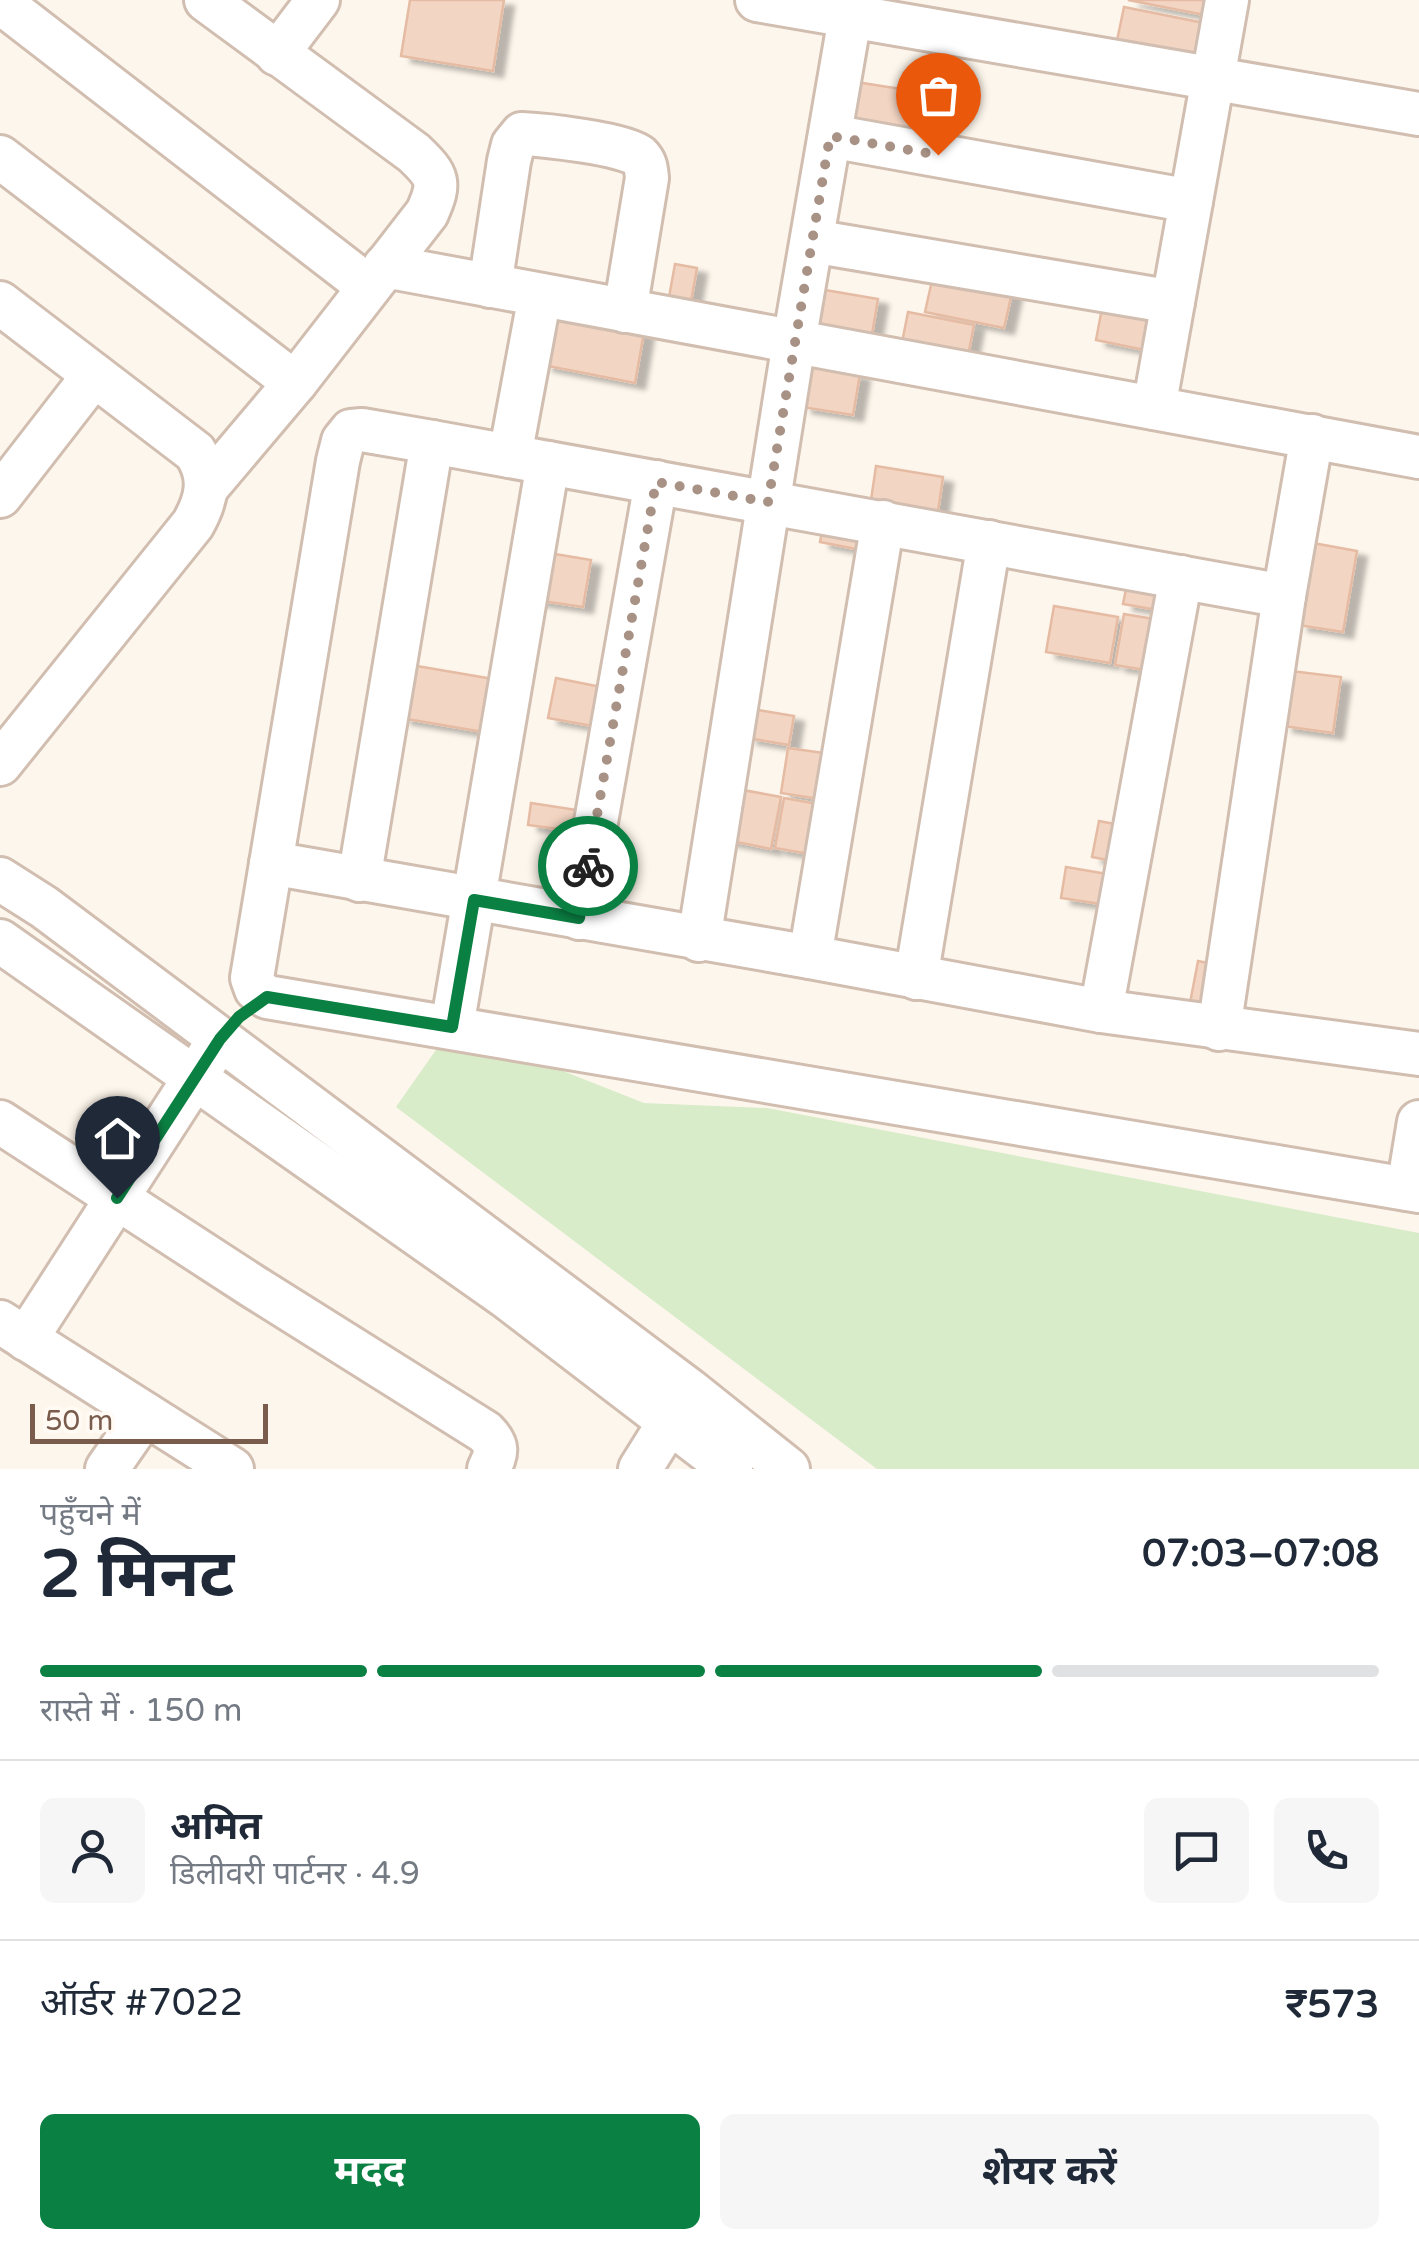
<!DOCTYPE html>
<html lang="hi">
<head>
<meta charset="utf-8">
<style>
  :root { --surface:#fff; --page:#f6f6f7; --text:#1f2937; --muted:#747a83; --line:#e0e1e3; --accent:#0b8043 }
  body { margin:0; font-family:"Varela Round","Noto Sans Devanagari",sans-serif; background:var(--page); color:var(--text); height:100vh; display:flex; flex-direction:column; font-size:38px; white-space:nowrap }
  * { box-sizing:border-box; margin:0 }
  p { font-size:32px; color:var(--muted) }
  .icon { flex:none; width:55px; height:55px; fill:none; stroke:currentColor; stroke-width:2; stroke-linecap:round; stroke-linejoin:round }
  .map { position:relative; height:1469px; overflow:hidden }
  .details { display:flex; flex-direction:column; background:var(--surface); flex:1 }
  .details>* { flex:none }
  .scale { position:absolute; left:30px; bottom:25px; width:238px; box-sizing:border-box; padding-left:10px; border:5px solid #7a5c4d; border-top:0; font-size:28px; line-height:35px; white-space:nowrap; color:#7a5c4d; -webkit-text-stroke:8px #fffaf3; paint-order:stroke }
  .pin { position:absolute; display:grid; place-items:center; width:85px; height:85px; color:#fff; margin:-102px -42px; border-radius:50% 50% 50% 0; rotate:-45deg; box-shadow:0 0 10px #0007 }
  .pin .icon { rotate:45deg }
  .courier { position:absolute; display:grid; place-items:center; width:100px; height:100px; margin:-50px; border:8px solid #0b8043; border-radius:50%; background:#fff; color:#222; box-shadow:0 2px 12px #0007 }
  .summary em { font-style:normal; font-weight:700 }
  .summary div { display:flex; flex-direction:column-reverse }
  .summary { display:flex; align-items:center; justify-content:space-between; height:170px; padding:0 40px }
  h1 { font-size:65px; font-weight:700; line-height:75px }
  .bar { display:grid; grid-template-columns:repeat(4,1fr); gap:15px 10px; align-content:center; height:120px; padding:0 40px }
  .bar i { height:12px; border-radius:8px; background:var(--line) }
  .bar .active { background:var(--accent) }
  .bar p { grid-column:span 4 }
  .line { display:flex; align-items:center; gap:25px; padding:0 40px; border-top:2px solid var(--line) }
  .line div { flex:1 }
  .round { display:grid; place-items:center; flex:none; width:105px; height:105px; border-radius:15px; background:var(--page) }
  .button { display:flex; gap:20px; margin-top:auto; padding:20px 40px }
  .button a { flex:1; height:115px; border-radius:15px; background:var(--accent); color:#fff; font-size:40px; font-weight:700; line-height:115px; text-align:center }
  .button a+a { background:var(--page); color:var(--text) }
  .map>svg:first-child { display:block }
  .green { fill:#d8ecc9 }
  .building { fill:#f3d5c3; stroke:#e6bba3; stroke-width:2.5; filter:url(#shadow) }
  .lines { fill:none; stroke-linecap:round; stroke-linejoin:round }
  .minor-casing { stroke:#d1beb0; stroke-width:48 }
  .minor { stroke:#fff; stroke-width:42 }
  .done { stroke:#a89285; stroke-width:10; stroke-dasharray:0 18 }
  .route { stroke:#0b8043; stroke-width:12 }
</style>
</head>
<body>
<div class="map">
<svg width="1419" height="1469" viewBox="0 0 1419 1469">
  <defs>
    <filter id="shadow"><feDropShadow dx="10" dy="6" stdDeviation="2.5" flood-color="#0004"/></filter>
  </defs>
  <rect width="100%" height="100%" fill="#fdf6ec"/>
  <polygon class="green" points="452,1027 644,1103 767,1108 1419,1233 1419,1469 877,1469 396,1107"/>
  <g class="building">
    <polygon points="410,0 504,0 493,71 401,56"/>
    <polygon points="1128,0 1218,0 1215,17"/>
    <polygon points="1124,7 1214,25 1204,73 1114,55"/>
    <polygon points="856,82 946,96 938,142 849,128"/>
    <polygon points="675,264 697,268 688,318 666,314"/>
    <polygon points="935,267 1014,284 1004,328 925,312"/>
    <polygon points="825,290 878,299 870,346 817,337"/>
    <polygon points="1103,303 1161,315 1154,352 1096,340"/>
    <polygon points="908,312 974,325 965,371 899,358"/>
    <polygon points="552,314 644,332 635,383 543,365"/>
    <polygon points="808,366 860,374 853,415 802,407"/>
    <polygon points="876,466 943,477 936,525 869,514"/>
    <polygon points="825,517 876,527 871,552 820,542"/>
    <polygon points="1313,543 1357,551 1343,632 1298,625"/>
    <polygon points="537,551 591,560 583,607 529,599"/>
    <polygon points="1129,574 1175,582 1169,612 1123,604"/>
    <polygon points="1054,606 1118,617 1110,663 1046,652"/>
    <polygon points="1124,614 1166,621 1157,672 1115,665"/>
    <polygon points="411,665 499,680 489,733 401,718"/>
    <polygon points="1291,671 1341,677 1333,733 1283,726"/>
    <polygon points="556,678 606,688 598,727 548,718"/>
    <polygon points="752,709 794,716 789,745 747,738"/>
    <polygon points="788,748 838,755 831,801 781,793"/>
    <polygon points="732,788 781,797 771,849 722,839"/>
    <polygon points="784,798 829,806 821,856 775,848"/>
    <polygon points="531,803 583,811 580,832 528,825"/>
    <polygon points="1099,821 1130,827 1123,863 1092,857"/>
    <polygon points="1066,867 1119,876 1114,906 1061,898"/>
    <polygon points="1198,961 1223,966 1214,1008 1190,1003"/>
  </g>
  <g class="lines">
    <g class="minor-casing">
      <g id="minor">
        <path d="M206 0 414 153C438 176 441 182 427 213L295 383 208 486"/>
        <polyline points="757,0 1419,114"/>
        <polyline points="0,2 369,287"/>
        <polyline points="277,54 318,0"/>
        <polyline points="830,136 1191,201"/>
        <polyline points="0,157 295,383"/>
        <polyline points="812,241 1173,302"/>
        <polyline points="385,266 1419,457"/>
        <path d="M490 286 509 161 513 145 522 134C544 135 626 144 639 156 646 163 646 169 647 178L625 311"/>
        <path d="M0 303 195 452C212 477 207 499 193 524L0 764"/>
        <polyline points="1154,408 1227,0"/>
        <polyline points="510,456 540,295"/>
        <polyline points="0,496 94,375"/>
        <polyline points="1284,596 432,442 362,430 351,431 343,441 338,461 252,978 256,989 267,997 1419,1191"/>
        <polyline points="271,863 810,957 1101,1011 1419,1054"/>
        <polyline points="0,879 44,907 689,1390 788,1469"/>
        <polyline points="359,880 432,442"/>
        <polyline points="579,918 656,482"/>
        <polyline points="699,940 794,342 853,0"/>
        <polyline points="0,941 505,1296 731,1469"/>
        <polyline points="810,957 883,522"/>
        <polyline points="916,978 989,542"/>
        <polyline points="1101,1011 1181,577"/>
        <polyline points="452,1027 548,463"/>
        <polyline points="1219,1029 1284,596 1312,436"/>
        <path d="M0 1122 254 1287 485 1432C499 1446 497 1452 489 1469"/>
        <polyline points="1408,1189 1419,1122"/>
        <polyline points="0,1322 232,1469"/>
        <polyline points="26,1339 210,1054"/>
        <polyline points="107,1469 145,1414"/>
        <polyline points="640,1469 685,1397"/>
      </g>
    </g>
    <use href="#minor" class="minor"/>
  </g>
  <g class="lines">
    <polyline class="done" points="588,866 656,482 768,502 830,136 938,155"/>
    <polyline class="route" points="117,1198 220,1039 239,1017 267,997 452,1027 474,900 579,918 588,866"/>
  </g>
</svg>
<div class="scale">50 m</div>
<div class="pin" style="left:938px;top:155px;background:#ea580c"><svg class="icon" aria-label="bag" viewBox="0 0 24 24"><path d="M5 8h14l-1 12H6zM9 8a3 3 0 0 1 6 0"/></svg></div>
<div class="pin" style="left:117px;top:1198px;background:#1f2937"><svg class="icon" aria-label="home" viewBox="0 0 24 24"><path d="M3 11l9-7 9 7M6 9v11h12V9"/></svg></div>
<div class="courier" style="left:588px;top:866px"><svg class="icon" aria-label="bike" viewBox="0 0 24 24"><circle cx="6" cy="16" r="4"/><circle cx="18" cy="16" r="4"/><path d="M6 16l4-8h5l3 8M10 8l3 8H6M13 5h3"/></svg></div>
</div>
<section class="details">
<div class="summary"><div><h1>2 मिनट</h1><p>पहुँचने में</p></div><em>07:03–07:08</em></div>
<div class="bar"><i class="active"></i><i class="active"></i><i class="active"></i><i></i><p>रास्ते में · 150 m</p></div>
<div class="line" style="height:180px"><a class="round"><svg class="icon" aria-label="person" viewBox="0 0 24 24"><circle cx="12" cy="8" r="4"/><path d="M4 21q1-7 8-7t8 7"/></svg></a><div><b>अमित</b><p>डिलीवरी पार्टनर · 4.9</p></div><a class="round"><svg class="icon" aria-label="chat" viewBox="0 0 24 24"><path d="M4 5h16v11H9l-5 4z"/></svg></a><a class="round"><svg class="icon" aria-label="phone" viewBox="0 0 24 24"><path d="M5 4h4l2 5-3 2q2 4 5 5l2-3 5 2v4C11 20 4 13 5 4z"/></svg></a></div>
<div class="line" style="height:130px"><div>ऑर्डर #7022</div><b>₹573</b></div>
<div class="button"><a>मदद</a><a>शेयर करें</a></div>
</section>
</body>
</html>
